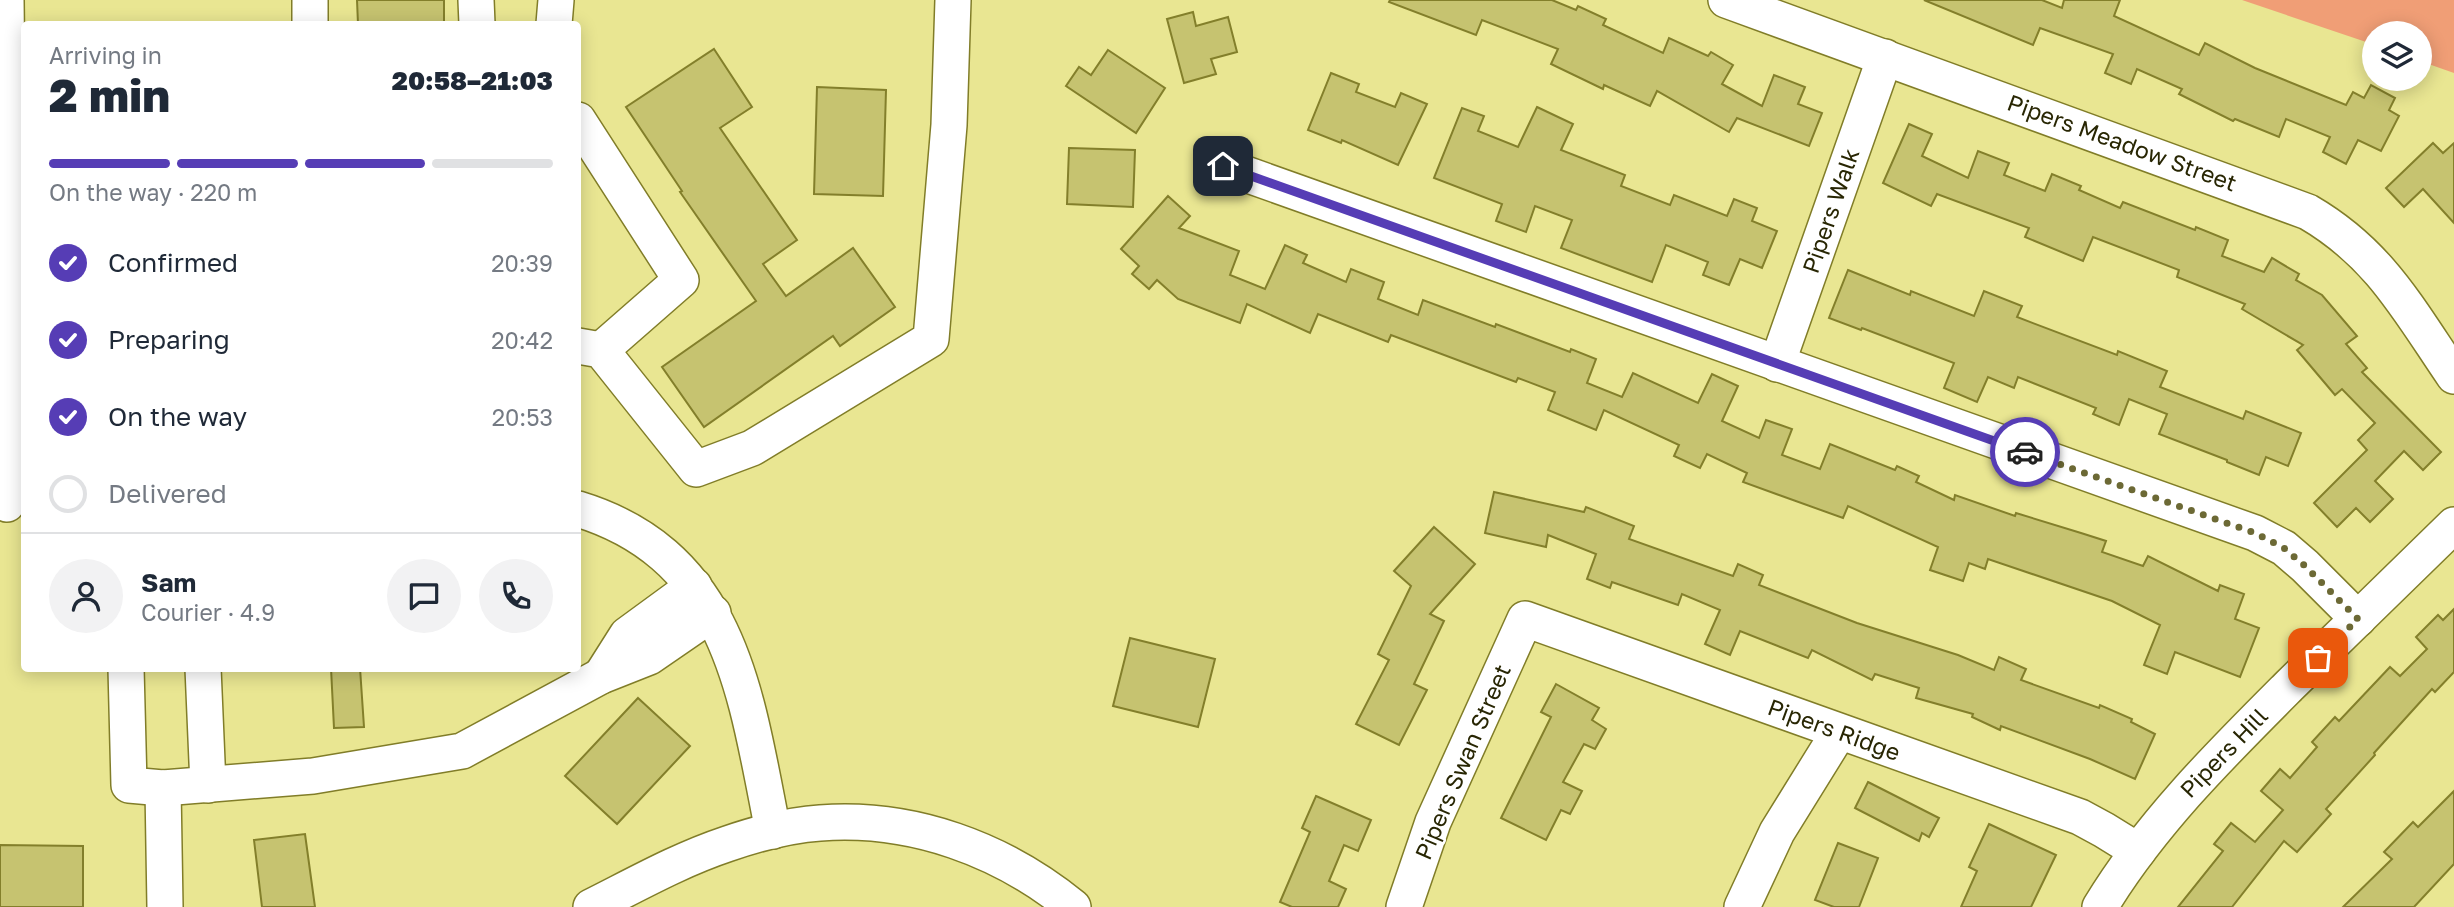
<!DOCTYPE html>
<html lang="en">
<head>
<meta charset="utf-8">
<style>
  :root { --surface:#fff; --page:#f2f2f3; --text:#1f2937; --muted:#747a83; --line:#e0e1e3; --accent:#563db5 }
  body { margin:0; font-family:"Golos Text",sans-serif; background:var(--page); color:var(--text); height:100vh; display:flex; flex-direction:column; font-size:26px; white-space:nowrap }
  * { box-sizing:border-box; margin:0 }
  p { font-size:23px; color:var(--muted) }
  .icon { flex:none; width:38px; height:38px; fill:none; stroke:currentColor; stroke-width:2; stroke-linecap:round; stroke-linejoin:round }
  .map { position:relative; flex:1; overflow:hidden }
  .side { position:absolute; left:21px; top:21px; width:560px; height:651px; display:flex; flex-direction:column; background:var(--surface); border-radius:7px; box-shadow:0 4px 18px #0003 }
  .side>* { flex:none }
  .controls { position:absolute; left:2362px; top:21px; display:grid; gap:14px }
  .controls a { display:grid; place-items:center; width:70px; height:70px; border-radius:50%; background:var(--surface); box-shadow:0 4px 18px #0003; font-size:35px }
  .pin { position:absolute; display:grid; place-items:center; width:60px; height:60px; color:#fff; margin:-30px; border-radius:14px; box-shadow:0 4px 10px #0006 }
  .courier { position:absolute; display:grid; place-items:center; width:70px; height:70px; margin:-35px; border:5px solid #563db5; border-radius:50%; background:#fff; color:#222; box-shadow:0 2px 9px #0007 }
  .overview em { font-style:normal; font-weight:800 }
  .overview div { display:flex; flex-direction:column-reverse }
  .overview { display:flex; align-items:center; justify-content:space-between; height:119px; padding:0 28px }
  h1 { font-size:46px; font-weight:800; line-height:52px }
  .bar { display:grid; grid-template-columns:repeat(4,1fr); gap:10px 7px; align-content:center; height:84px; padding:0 28px }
  .bar i { height:9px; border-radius:5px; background:var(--line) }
  .bar .active { background:var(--accent) }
  .bar p { grid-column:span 4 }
  .line { display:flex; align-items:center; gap:18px; padding:0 28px; border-top:2px solid var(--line) }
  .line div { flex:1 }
  .round { display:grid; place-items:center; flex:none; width:74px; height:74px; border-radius:37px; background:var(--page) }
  ol { padding:0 28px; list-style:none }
  li { display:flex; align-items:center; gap:21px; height:77px }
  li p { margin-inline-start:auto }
  li .icon { padding:7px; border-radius:50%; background:var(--accent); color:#fff; stroke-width:4 }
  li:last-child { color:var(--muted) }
  li i { width:38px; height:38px; border:4px solid var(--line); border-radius:50% }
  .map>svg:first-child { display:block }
  .green { fill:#f09e76 }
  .building { fill:#c6c370; stroke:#837f2b; stroke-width:2 }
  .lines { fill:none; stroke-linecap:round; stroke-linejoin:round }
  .minor-casing { stroke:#817d28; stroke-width:38 }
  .minor { stroke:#fff; stroke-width:35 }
  .done { stroke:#6c6935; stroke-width:7; stroke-dasharray:0 12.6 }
  .route { stroke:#563db5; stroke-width:9 }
  .labels { text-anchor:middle; stroke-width:5; stroke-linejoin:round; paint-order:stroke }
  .street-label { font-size:23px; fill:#282603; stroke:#fff }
</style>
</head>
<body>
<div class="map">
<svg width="2454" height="907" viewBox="0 0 2454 907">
  <rect width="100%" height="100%" fill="#e9e692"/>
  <polygon class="green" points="2242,0 2454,0 2454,73 2420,61 2420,33 2375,33 2375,45"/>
  <g class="building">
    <polygon points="357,0 444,0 444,24 358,24"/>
    <polygon points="1390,0 1552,0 1576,10 1578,6 1606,19 1603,25 1663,53 1669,38 1708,56 1711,52 1733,65 1722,84 1762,106 1774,75 1805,87 1798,104 1822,113 1809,146 1737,118 1729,132 1657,91 1650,106 1604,85 1603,89 1551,64 1558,49 1482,20 1476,35 1389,2"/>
    <polygon points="1924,0 2042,0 2062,8 2064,0 2120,0 2114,16 2199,55 2205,43 2255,68 2346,105 2353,92 2364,98 2371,85 2395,98 2389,110 2399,116 2381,151 2358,140 2346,164 2323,152 2330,137 2286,119 2279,137 2235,119 2233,121 2179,94 2182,89 2137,69 2131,84 2105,73 2113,54 2040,28 2033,45"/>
    <polygon points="1193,12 1196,26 1228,17 1237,52 1211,59 1216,74 1184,83 1167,19"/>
    <polygon points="714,49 752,107 720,128 797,240 763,264 786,296 853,248 895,307 840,346 833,336 704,427 662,367 756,301 680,192 682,191 626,107"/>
    <polygon points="1108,50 1165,88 1136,133 1066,86 1079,67 1091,75"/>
    <polygon points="1331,73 1359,84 1356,92 1395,107 1401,93 1427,104 1398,165 1342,140 1341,143 1308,130"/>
    <polygon points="817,87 886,90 883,196 814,194"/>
    <polygon points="1537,107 1573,124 1561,150 1625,175 1621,186 1670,205 1674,195 1727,216 1734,199 1757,208 1752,221 1777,231 1762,268 1740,259 1729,285 1703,275 1708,262 1666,245 1652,282 1561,248 1572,220 1535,206 1526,232 1496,221 1502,204 1434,178 1462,108 1484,116 1478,131 1518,147"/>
    <polygon points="1909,124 1932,134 1922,156 1968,178 1978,151 2009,163 2004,175 2045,191 2052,174 2081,186 2079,190 2120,208 2123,202 2195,230 2196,227 2228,240 2222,256 2264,272 2272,258 2299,274 2296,280 2322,295 2357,336 2346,344 2367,368 2362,372 2441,452 2423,470 2404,451 2375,481 2393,499 2370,522 2356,508 2337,527 2314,503 2367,450 2358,440 2375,423 2342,389 2335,395 2297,350 2303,345 2242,309 2245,304 2177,277 2179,270 2093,237 2083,261 2025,237 2029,228 1937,194 1931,206 1883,183"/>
    <polygon points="2433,143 2443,153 2454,143 2454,223 2423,189 2404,207 2386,188"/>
    <polygon points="1069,148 1135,150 1133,207 1067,204"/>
    <polygon points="1168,196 1190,216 1179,228 1239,251 1230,275 1265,289 1285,245 1307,255 1303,263 1346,282 1351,269 1384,282 1378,299 1418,315 1423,300 1495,327 1496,324 1570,352 1571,349 1596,359 1587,383 1622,397 1633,373 1698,403 1712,374 1738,386 1722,421 1759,438 1766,420 1792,429 1782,455 1820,469 1830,444 1895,470 1897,466 1919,476 1916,482 1954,500 1955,495 2015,516 2016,513 2081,533 2106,541 2102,552 2143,566 2148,556 2218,591 2220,585 2244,594 2235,619 2259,628 2240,677 2175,652 2167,674 2144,665 2160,625 2112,601 1988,559 1985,569 1969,563 1963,581 1930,570 1938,547 1848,506 1843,518 1743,482 1747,473 1707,454 1700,468 1674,456 1679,445 1604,410 1596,430 1548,410 1555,392 1518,378 1516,382 1391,335 1388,342 1318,314 1310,333 1247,304 1240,323 1178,299 1157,280 1149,289 1132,274 1139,266 1121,249"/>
    <polygon points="1848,270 1910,295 1911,291 1974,316 1984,291 2022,306 2017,317 2117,355 2118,351 2167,371 2160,387 2243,419 2246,411 2301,433 2288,466 2266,457 2259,475 2227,462 2227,460 2159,434 2167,414 2129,399 2119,425 2093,414 2096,408 2018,377 2014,388 1988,377 1977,402 1944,388 1954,363 1862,328 1861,330 1829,318"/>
    <polygon points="1494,492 1584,512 1586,507 1634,526 1629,539 1733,576 1738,564 1763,575 1759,585 1857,623 1958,655 1994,670 1999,657 2026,669 2021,680 2099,708 2100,705 2132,719 2131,722 2155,734 2135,779 2090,759 2001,726 2000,730 1972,717 1973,714 1916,698 1919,688 1875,674 1872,680 1812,650 1808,658 1740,631 1730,655 1705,644 1720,610 1682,594 1678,605 1612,582 1610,588 1587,579 1596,554 1548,535 1546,547 1485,533"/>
    <polygon points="1434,527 1475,564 1430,614 1444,621 1414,684 1427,690 1399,745 1356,724 1389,660 1378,654 1411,586 1394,571"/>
    <polygon points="2454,609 2454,672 2435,692 2432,689 2374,753 2375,755 2326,809 2331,814 2297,852 2284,841 2232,907 2178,907 2223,851 2214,844 2231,823 2255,842 2283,810 2261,791 2280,769 2290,778 2317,747 2312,742 2335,717 2339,721 2390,667 2400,676 2427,649 2416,637 2438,615 2443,620"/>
    <polygon points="1130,638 1215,659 1198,727 1113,706"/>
    <polygon points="331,668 360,668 364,727 334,728"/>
    <polygon points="1556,684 1599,708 1592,720 1606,729 1595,749 1584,744 1563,782 1582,791 1570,814 1561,810 1546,840 1501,818 1551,717 1541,712"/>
    <polygon points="638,698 690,746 617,824 565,776"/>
    <polygon points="1868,782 1939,818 1929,837 1922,833 1919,841 1855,808"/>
    <polygon points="2454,791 2454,864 2414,907 2343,907 2392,859 2384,852 2413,822 2418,827"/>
    <polygon points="1316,796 1371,820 1358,851 1344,845 1329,881 1346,889 1338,907 1292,907 1280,902 1310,832 1302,828"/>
    <polygon points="1989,824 2056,855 2031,907 1961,907 1977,871 1969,867"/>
    <polygon points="305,834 315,907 262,907 254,840"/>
    <polygon points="1838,843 1878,858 1859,907 1834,907 1815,900"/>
    <polygon points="0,845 83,846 83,907 0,907"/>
  </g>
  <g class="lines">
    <g class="minor-casing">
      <g id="minor">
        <polyline points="6,0 11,425"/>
        <polyline points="310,0 310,24"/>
        <polyline points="476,0 477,24"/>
        <path d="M1726 0 2308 212C2380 254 2408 309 2454 376"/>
        <polyline points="554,24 556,0"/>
        <polyline points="578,120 681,280 601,350"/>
        <polyline points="1223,166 2255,533 2284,548 2305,566 2358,619"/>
        <polyline points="578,346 601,350 696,469 752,448 931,339 949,125 953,0"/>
        <polyline points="1777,364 1885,57"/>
        <polyline points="7,504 11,425 24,425"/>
        <path d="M578 509C732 556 746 696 773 831"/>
        <polyline points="126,668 129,785 163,788 313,776 462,751 601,676 649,657 713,613"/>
        <polyline points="203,668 208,785"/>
        <polyline points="601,676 627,635 694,586"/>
        <polyline points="163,788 165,907"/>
        <path d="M591 907C635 885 679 860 727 844 756 834 789 825 820 823 912 816 1002 849 1073 907"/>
        <polyline points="1404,907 1433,822 1525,619 2080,817 2104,830 2138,851"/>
        <polyline points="1742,907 1777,832 1839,732"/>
        <path d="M2100 907C2151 823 2221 754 2290 685 2345 632 2399 578 2454 525"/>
      </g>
    </g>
    <use href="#minor" class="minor"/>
  </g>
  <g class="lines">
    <polyline class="done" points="2025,452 2255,533 2284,548 2305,566 2358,619 2318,658"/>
    <polyline class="route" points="1223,166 2025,452"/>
  </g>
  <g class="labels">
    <g class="street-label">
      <text transform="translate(2122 143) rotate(20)" y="8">Pipers Meadow Street</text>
      <text transform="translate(1831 211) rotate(-71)" y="8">Pipers Walk</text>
      <text transform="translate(1834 730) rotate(20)" y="8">Pipers Ridge</text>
      <text transform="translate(2224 753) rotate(-46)" y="8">Pipers Hill</text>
      <text transform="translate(1463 762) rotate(-67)" y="8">Pipers Swan Street</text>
    </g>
  </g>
</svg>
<div class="controls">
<a><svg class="icon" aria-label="layers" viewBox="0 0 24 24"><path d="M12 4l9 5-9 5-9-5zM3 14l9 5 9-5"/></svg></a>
</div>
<div class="pin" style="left:2318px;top:658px;background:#ea580c"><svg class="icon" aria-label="bag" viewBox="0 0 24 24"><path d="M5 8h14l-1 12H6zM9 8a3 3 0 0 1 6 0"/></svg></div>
<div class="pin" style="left:1223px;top:166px;background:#1f2937"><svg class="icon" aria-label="home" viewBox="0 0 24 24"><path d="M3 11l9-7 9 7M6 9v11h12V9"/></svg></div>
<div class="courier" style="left:2025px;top:452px"><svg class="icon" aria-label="car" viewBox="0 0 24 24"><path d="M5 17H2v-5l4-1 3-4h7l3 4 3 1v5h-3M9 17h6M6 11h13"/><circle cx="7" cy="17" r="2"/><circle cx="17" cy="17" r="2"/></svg></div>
<section class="side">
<div class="overview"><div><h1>2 min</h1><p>Arriving in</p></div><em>20:58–21:03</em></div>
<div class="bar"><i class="active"></i><i class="active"></i><i class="active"></i><i></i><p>On the way · 220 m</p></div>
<ol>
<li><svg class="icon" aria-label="check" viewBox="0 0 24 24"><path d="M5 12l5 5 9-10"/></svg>Confirmed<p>20:39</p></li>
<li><svg class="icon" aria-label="check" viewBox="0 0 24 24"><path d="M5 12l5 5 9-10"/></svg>Preparing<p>20:42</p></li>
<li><svg class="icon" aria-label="check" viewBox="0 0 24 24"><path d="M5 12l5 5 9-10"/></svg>On the way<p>20:53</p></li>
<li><i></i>Delivered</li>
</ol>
<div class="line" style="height:126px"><a class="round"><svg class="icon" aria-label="person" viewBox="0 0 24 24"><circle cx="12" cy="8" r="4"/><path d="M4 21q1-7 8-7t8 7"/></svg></a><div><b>Sam</b><p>Courier · 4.9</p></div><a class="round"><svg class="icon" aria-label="chat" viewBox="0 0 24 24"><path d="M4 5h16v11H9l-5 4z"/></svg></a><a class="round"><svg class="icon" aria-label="phone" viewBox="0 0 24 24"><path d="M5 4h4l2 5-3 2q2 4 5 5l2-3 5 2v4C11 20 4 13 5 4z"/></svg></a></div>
</section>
</div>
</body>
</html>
